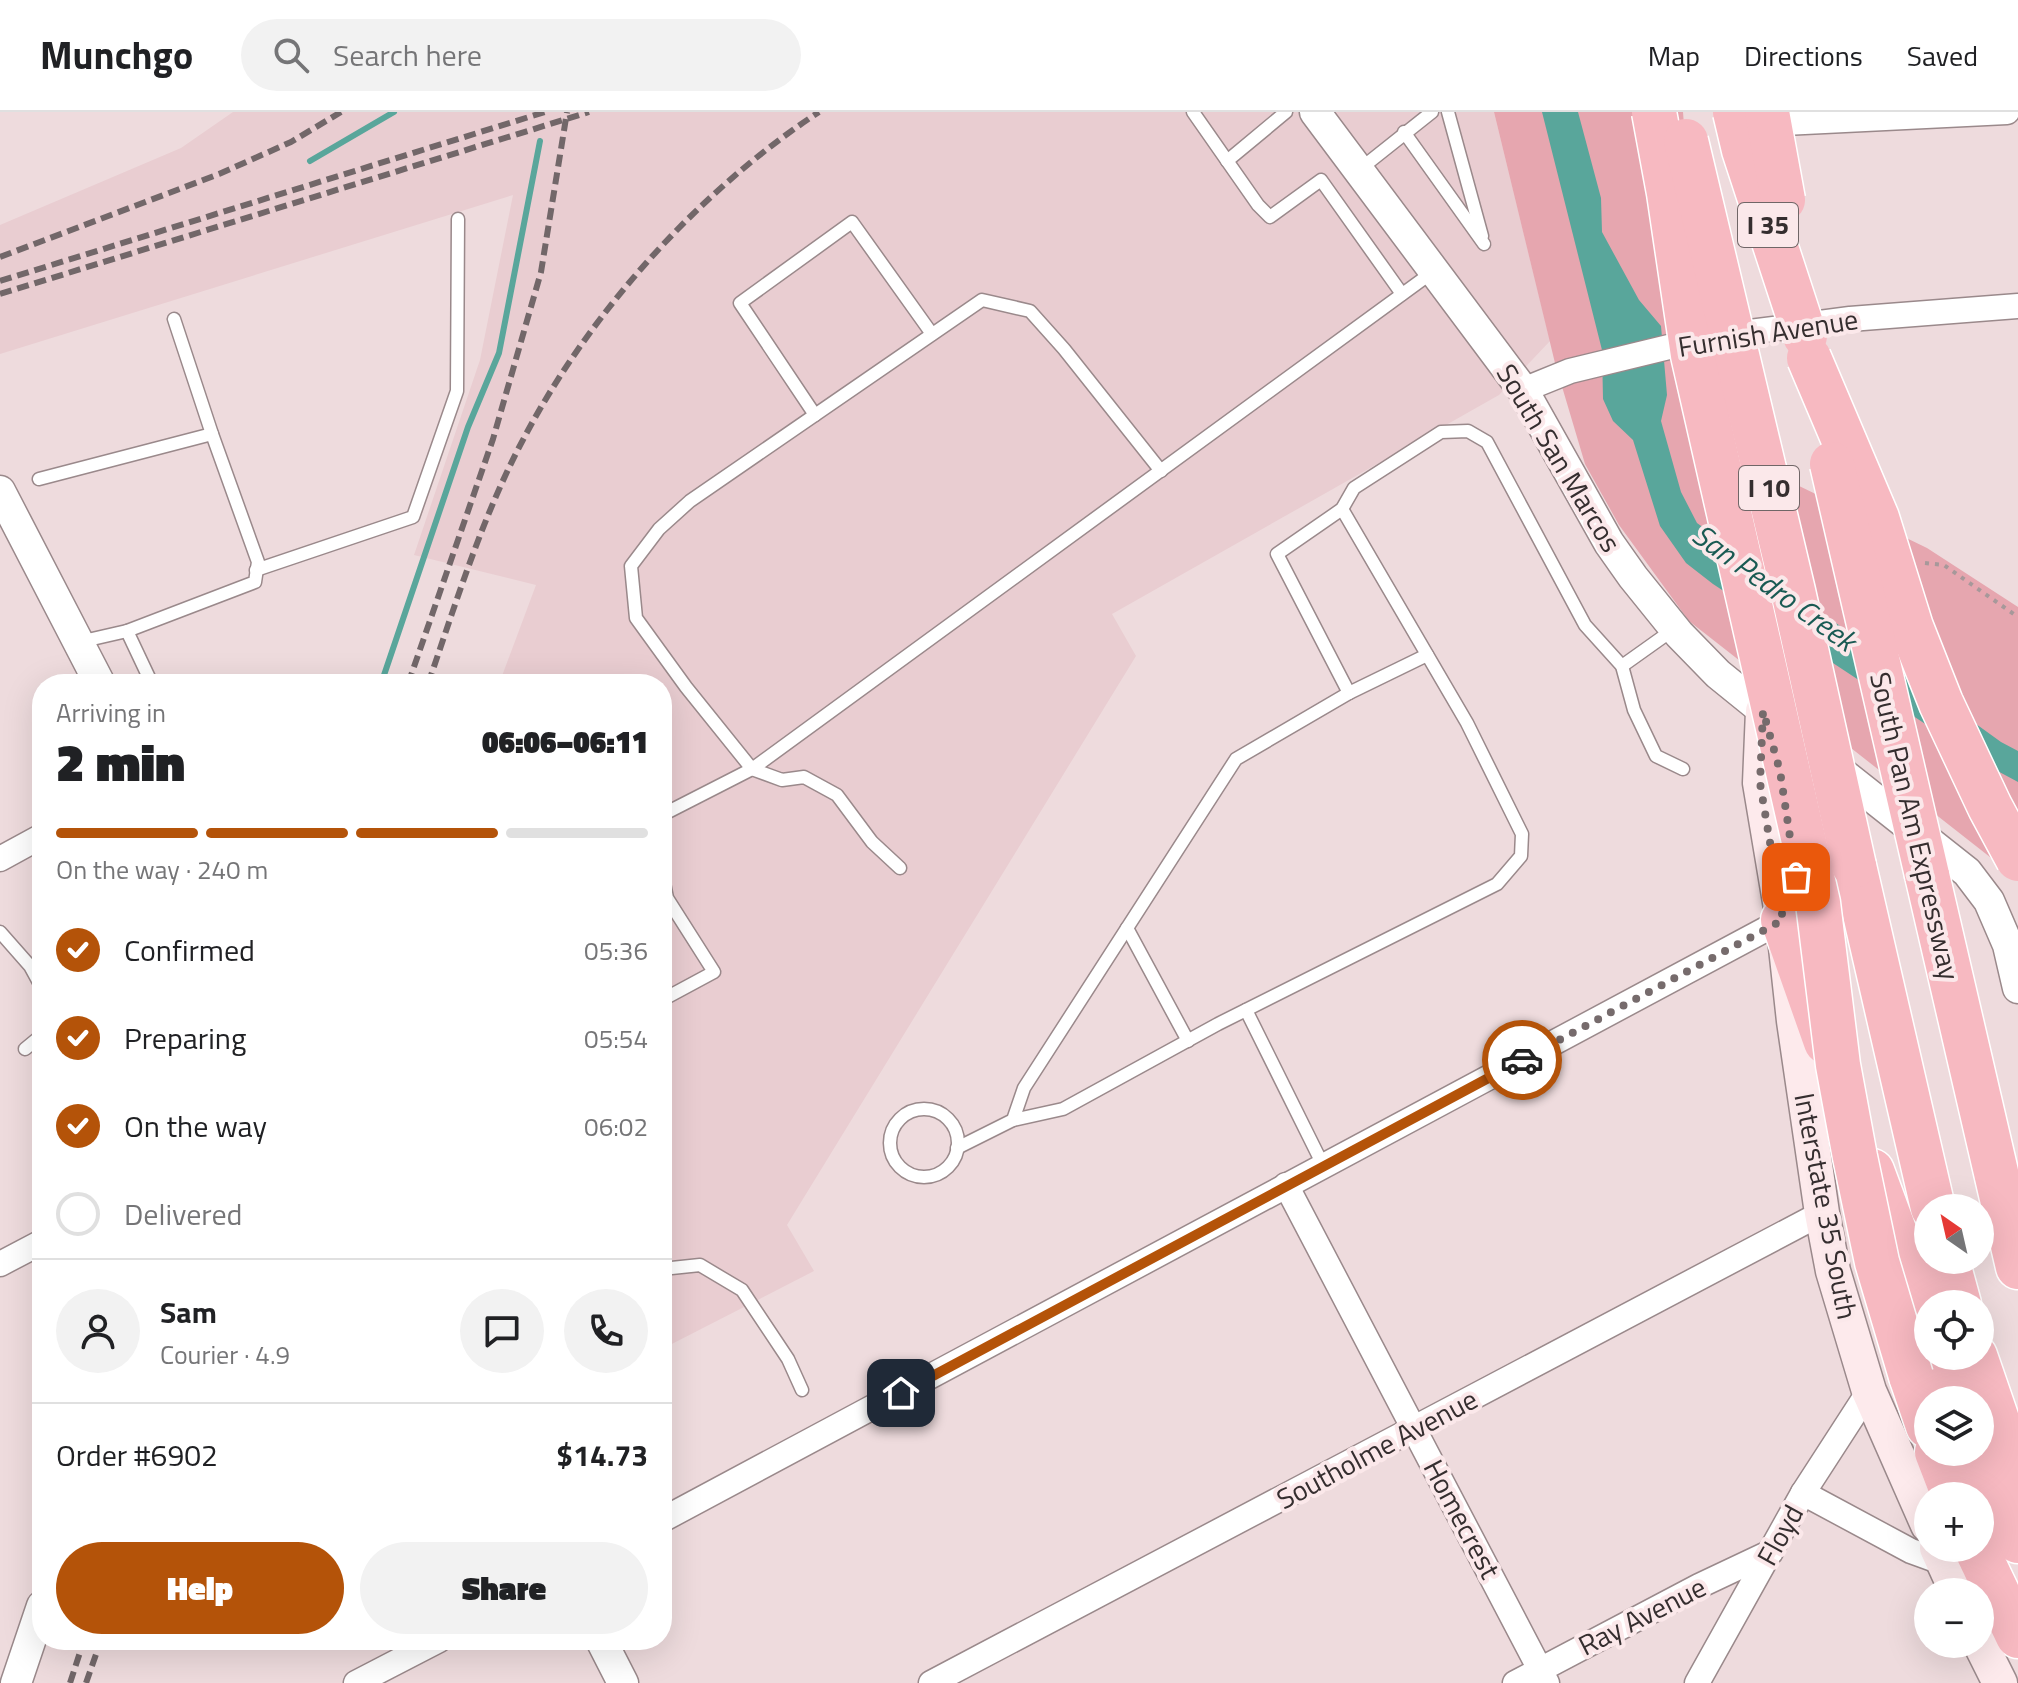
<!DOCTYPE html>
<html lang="en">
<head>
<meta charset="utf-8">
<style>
  :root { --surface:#fff; --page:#f2f2f2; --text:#202124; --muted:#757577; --line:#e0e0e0; --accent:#b45309 }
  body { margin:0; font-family:"Titillium Web",sans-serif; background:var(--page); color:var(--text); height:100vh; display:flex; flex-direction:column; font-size:30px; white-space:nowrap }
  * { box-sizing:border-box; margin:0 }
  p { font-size:26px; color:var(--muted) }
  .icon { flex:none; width:44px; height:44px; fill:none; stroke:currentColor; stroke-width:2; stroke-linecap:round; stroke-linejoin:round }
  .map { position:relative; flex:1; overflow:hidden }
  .panel { position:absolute; left:32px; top:562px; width:640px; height:976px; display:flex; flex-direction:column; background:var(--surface); border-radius:32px; box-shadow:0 8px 32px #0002 }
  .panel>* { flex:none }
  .needle { width:52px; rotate:326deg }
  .fabs { position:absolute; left:1914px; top:1082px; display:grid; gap:16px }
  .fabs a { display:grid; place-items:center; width:80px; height:80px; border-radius:50%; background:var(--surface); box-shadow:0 8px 32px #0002; font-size:40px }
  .pin { position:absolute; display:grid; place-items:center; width:68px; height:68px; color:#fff; margin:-34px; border-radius:16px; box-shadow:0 4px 12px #0006 }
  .courier { position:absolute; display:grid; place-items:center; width:80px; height:80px; margin:-40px; border:6px solid #b45309; border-radius:50%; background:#fff; color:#222; box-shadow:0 2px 10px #0007 }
  .headline em { font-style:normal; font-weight:800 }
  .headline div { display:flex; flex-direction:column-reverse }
  .headline { display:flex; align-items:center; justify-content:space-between; height:136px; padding:0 24px }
  h1 { font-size:52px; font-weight:800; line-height:60px }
  .bar { display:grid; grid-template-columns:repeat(4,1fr); gap:12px 8px; align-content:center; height:96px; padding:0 24px }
  .bar i { height:10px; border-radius:6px; background:var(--line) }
  .bar .selected { background:var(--accent) }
  .bar p { grid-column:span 4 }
  .line { display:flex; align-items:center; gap:20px; padding:0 24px; border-top:2px solid var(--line) }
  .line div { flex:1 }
  .round { display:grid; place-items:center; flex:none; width:84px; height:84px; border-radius:42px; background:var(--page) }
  ol { padding:0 24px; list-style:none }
  li { display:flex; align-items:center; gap:24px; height:88px }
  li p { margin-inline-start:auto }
  li .icon { padding:8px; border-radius:50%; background:var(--accent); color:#fff; stroke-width:4 }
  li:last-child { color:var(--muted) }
  li i { width:44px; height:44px; border:4px solid var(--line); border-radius:50% }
  .button { display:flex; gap:16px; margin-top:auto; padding:16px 24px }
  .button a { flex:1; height:92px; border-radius:48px; background:var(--accent); color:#fff; font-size:32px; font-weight:800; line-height:92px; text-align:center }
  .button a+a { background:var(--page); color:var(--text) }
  header { display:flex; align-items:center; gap:48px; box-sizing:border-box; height:112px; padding:0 40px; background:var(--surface); border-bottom:2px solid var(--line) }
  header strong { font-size:38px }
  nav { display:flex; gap:44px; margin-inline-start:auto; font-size:28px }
  .search { width:560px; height:72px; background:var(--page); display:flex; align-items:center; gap:20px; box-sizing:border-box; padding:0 28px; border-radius:44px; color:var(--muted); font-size:30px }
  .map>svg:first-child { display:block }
  .built { fill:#e9cdd1 }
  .green { fill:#e6a6af }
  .water { fill:#59a69b }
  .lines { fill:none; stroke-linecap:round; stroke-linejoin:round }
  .stream { stroke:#59a69b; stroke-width:6 }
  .service-casing { stroke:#9a898b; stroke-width:15 }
  .minor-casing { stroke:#9a898b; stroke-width:27 }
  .tertiary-casing { stroke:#9a898b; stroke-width:33 }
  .secondary-casing { stroke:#9a898b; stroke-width:37 }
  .motorway-casing { stroke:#fff; stroke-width:47 }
  .path { stroke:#a7989a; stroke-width:4; stroke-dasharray:4 6; stroke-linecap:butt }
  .service { stroke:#fff; stroke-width:12 }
  .minor { stroke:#fff; stroke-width:24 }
  .tertiary { stroke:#fff; stroke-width:30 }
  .secondary { stroke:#fdeaec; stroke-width:34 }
  .motorway { stroke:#f7b9c1; stroke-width:44 }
  .rail { stroke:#726769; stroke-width:6; stroke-dasharray:12 6; stroke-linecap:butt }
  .motorway-bridge-casing { stroke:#fff; stroke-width:47; stroke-linecap:butt }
  .motorway-bridge { stroke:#f7b9c1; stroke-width:44 }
  .done { stroke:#766b6c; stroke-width:8; stroke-dasharray:0 14.4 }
  .route { stroke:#b45309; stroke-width:10 }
  .labels { text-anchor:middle; stroke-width:8; stroke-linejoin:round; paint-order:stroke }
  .shield { fill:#fbe8ea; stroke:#706667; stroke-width:2 }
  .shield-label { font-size:26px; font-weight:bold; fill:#352e2f }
  .street-label { font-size:28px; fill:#352e2f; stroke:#fbe8ea }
  .water-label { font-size:30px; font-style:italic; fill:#195a53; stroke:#fbe8ea }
</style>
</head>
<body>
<header>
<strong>Munchgo</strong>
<div class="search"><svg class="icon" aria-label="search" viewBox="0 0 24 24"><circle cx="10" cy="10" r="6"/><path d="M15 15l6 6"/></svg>Search here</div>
<nav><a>Map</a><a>Directions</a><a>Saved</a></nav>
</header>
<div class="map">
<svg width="2018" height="1571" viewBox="0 0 2018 1571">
  <rect width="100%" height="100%" fill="#eedbdd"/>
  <polygon class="built" points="233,0 1494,0 1550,229 1499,283 1112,502 1136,544 787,1113 814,1159 662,1237 662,572 499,572 536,473 414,443 480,248 513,83 0,242 0,113 181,36"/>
  <polygon class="green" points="1494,0 1683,0 1696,173 1760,355 1927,436 2018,495 2018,767 1689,509 1619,413 1585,352 1555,251"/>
  <polygon class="water" points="1542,0 1578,0 1601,86 1602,120 1639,188 1661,214 1667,283 1661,309 1681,380 1697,411 2001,630 2018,639 2018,670 1992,656 1713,472 1686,451 1660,414 1633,328 1613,309 1603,287 1602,238"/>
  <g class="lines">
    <g class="stream">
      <polyline points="310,49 394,0"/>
      <polyline points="381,572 468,315 499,241 540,29"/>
    </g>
    <g class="service-casing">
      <g id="service">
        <polyline points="1193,0 1258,93 1270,105 1321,68 1402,182"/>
        <polyline points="1448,0 1482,124"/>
        <polyline points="1404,20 1484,132"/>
        <polyline points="1227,49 1286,0"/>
        <polyline points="1359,58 1432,0"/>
        <polyline points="174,207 212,322"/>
        <polyline points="815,303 740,191 852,110 932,222"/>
        <polyline points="39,367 212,322 258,450 255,470 127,519 152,572"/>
        <polyline points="256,458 413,405 457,279 458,107"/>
        <polyline points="79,530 127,519"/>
        <polyline points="1622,554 1674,517"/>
        <polyline points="1349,581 1427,543"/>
        <polyline points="662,703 752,657 1434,159"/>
        <polyline points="900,756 872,730 837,683 804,665 782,668 752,657 686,575 636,506 631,454 659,417 690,389 982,188 1030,199 1064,237 1161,359"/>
        <polyline points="662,761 667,786 714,860 662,888"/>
        <polyline points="1127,816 1188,929"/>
        <polyline points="0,820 30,854 42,876"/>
        <polyline points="1246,898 1323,1053"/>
        <polyline points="25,937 42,923"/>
        <circle cx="924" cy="1031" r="34"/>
        <polyline points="1013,1008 1063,997 1218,912 1497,772 1521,744 1522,722 1467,611 1342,397"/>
        <polyline points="957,1036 1013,1008 1024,976 1236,647 1349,581 1277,442 1342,397 1354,376 1441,320 1468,319 1487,330 1585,513 1622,554 1634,598 1656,644 1683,657"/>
        <polyline points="662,1157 700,1153 742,1178 788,1247 802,1278"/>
      </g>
    </g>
    <g class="minor-casing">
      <g id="minor">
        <polyline points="1781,0 1784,11 2007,0"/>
        <polyline points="1523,278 1570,259 1710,225 1850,207 2018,194"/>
        <polyline points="0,747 42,724"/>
        <polyline points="1286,1073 1547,1571"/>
        <polyline points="0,1152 42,1130"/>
        <polyline points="1803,1381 1911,1439 1944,1451"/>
        <polyline points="662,1408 1783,808"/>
        <polyline points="356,1571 439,1528"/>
        <polyline points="931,1571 1822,1101"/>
        <polyline points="1515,1571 1699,1474 1771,1440"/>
        <polyline points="1697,1571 1803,1381 1869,1279"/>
      </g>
    </g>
    <g class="tertiary-casing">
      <g id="tertiary">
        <polyline points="1315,0 1523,278 1609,431 1633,465 1679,522 1718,562 1781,613"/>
        <polyline points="0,379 100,572"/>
        <polyline points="1828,650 1967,760 1989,789 2008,833 2018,876"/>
        <polyline points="601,1528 623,1571"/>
        <polyline points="16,1571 42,1494"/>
      </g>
    </g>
    <g class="secondary-casing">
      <g id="secondary">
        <polyline points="1763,599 1760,671 1783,808 1794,909 1822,1101 1833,1159 1869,1279 1928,1413"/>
        <polyline points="1937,1436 1957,1480"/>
        <polyline points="1980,1531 2000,1571"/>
      </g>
    </g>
    <g class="motorway-casing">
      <g id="motorway">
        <polyline points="1854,754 1933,1096"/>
        <polyline points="1927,763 2018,1155"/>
        <polyline points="1783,808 1826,930"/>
        <polyline points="1872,1059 1928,1210"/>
        <polyline points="1947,1148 1959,1192"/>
        <polyline points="1940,1244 1956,1288"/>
        <polyline points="1975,1244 2018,1369"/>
        <polyline points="1911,1264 1928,1314"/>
        <polyline points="1937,1340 1954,1384"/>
        <polyline points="1976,1342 2018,1429"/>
        <polyline points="1976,1436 2018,1524"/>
      </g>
    </g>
    <polyline class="path" points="1925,451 1944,453 2018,505"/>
    <use href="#service" class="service"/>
    <use href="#minor" class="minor"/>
    <use href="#tertiary" class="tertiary"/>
    <use href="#secondary" class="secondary"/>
    <use href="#motorway" class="motorway"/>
    <g class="rail">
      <polyline points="0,145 219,62 291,30 341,0"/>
      <polyline points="0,169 545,0"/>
      <polyline points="0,182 589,0"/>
      <polyline points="408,572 493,327 541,160 567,0"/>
      <path d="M428 572C457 488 483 402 525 324 591 199 700 78 819 0"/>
      <polyline points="70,1571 84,1528"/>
      <polyline points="86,1571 101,1528"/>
    </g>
    <g class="motorway-bridge-casing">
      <g id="motorway-bridge">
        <polyline points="1654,0 1669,81 1693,243 1818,791 1838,953 1855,1045 1877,1150 1911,1264"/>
        <polyline points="1735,0 1744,38 1805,224"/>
        <polyline points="1767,0 1783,88"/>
        <polyline points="1686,29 1793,479 1854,754"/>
        <polyline points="1809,246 1877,406 1911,515 1941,591 1990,695 2018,747"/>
        <polyline points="1832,352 1927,763"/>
      </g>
    </g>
    <use href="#motorway-bridge" class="motorway-bridge"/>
  </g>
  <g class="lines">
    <polyline class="done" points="1522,948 1783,808 1760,671 1763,599 1780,659 1796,765"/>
    <polyline class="route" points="901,1281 1522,948"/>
  </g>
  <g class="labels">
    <g class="shield">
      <rect x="1738" y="91" width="60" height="44" rx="6"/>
      <rect x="1739" y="354" width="60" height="44" rx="6"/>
    </g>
    <g class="shield-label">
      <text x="1768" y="122">I 35</text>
      <text x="1769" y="385">I 10</text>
    </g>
    <g class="street-label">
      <text transform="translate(1768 221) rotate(-9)" y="10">Furnish Avenue</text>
      <text transform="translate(1559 346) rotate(59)" y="10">South San Marcos</text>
      <text transform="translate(1915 714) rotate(77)" y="10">South Pan Am Expressway</text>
      <text transform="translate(1826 1094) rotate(79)" y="10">Interstate 35 South</text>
      <text transform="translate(1377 1337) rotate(-28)" y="10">Southolme Avenue</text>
      <text transform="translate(1462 1407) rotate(62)" y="10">Homecrest</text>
      <text transform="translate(1780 1423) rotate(-61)" y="10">Floyd</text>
      <text transform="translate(1642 1504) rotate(-27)" y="10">Ray Avenue</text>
    </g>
    <g class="water-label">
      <text transform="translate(1774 476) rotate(36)" y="10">San Pedro Creek</text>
    </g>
  </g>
</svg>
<div class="fabs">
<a><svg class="needle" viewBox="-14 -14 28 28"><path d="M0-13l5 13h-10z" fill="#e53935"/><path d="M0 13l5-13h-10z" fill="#757577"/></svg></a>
<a><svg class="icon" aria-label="locate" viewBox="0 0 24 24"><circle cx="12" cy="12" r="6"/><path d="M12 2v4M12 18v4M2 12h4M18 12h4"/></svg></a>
<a><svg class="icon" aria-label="layers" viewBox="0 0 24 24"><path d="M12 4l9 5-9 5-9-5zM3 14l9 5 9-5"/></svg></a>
<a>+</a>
<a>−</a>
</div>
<div class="pin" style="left:1796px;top:765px;background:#ea580c"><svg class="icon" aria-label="bag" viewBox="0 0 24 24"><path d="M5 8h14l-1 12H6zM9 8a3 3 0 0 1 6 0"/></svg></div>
<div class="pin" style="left:901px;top:1281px;background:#1f2937"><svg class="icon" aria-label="home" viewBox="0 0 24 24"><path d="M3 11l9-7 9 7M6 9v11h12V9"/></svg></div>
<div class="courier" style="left:1522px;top:948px"><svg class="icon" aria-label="car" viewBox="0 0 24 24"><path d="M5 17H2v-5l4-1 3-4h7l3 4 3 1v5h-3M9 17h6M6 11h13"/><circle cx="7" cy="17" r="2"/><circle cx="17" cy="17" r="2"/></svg></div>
<section class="panel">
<div class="headline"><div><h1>2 min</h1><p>Arriving in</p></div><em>06:06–06:11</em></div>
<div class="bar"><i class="selected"></i><i class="selected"></i><i class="selected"></i><i></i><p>On the way · 240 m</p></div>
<ol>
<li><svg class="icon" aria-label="check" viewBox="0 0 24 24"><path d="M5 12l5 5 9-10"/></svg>Confirmed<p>05:36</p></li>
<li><svg class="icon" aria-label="check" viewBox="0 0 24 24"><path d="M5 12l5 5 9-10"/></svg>Preparing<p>05:54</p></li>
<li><svg class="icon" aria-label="check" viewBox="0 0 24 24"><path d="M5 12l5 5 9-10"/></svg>On the way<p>06:02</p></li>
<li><i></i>Delivered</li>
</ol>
<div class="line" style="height:144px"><a class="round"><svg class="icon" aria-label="person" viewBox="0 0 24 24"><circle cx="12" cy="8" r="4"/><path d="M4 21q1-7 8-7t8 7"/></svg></a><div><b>Sam</b><p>Courier · 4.9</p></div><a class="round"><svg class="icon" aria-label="chat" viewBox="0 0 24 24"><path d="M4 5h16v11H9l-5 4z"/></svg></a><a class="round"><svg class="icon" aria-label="phone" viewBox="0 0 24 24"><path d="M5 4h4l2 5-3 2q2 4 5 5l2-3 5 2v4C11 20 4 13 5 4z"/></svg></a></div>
<div class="line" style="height:104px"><div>Order #6902</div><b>$14.73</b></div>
<div class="button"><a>Help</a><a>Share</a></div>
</section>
</div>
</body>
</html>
